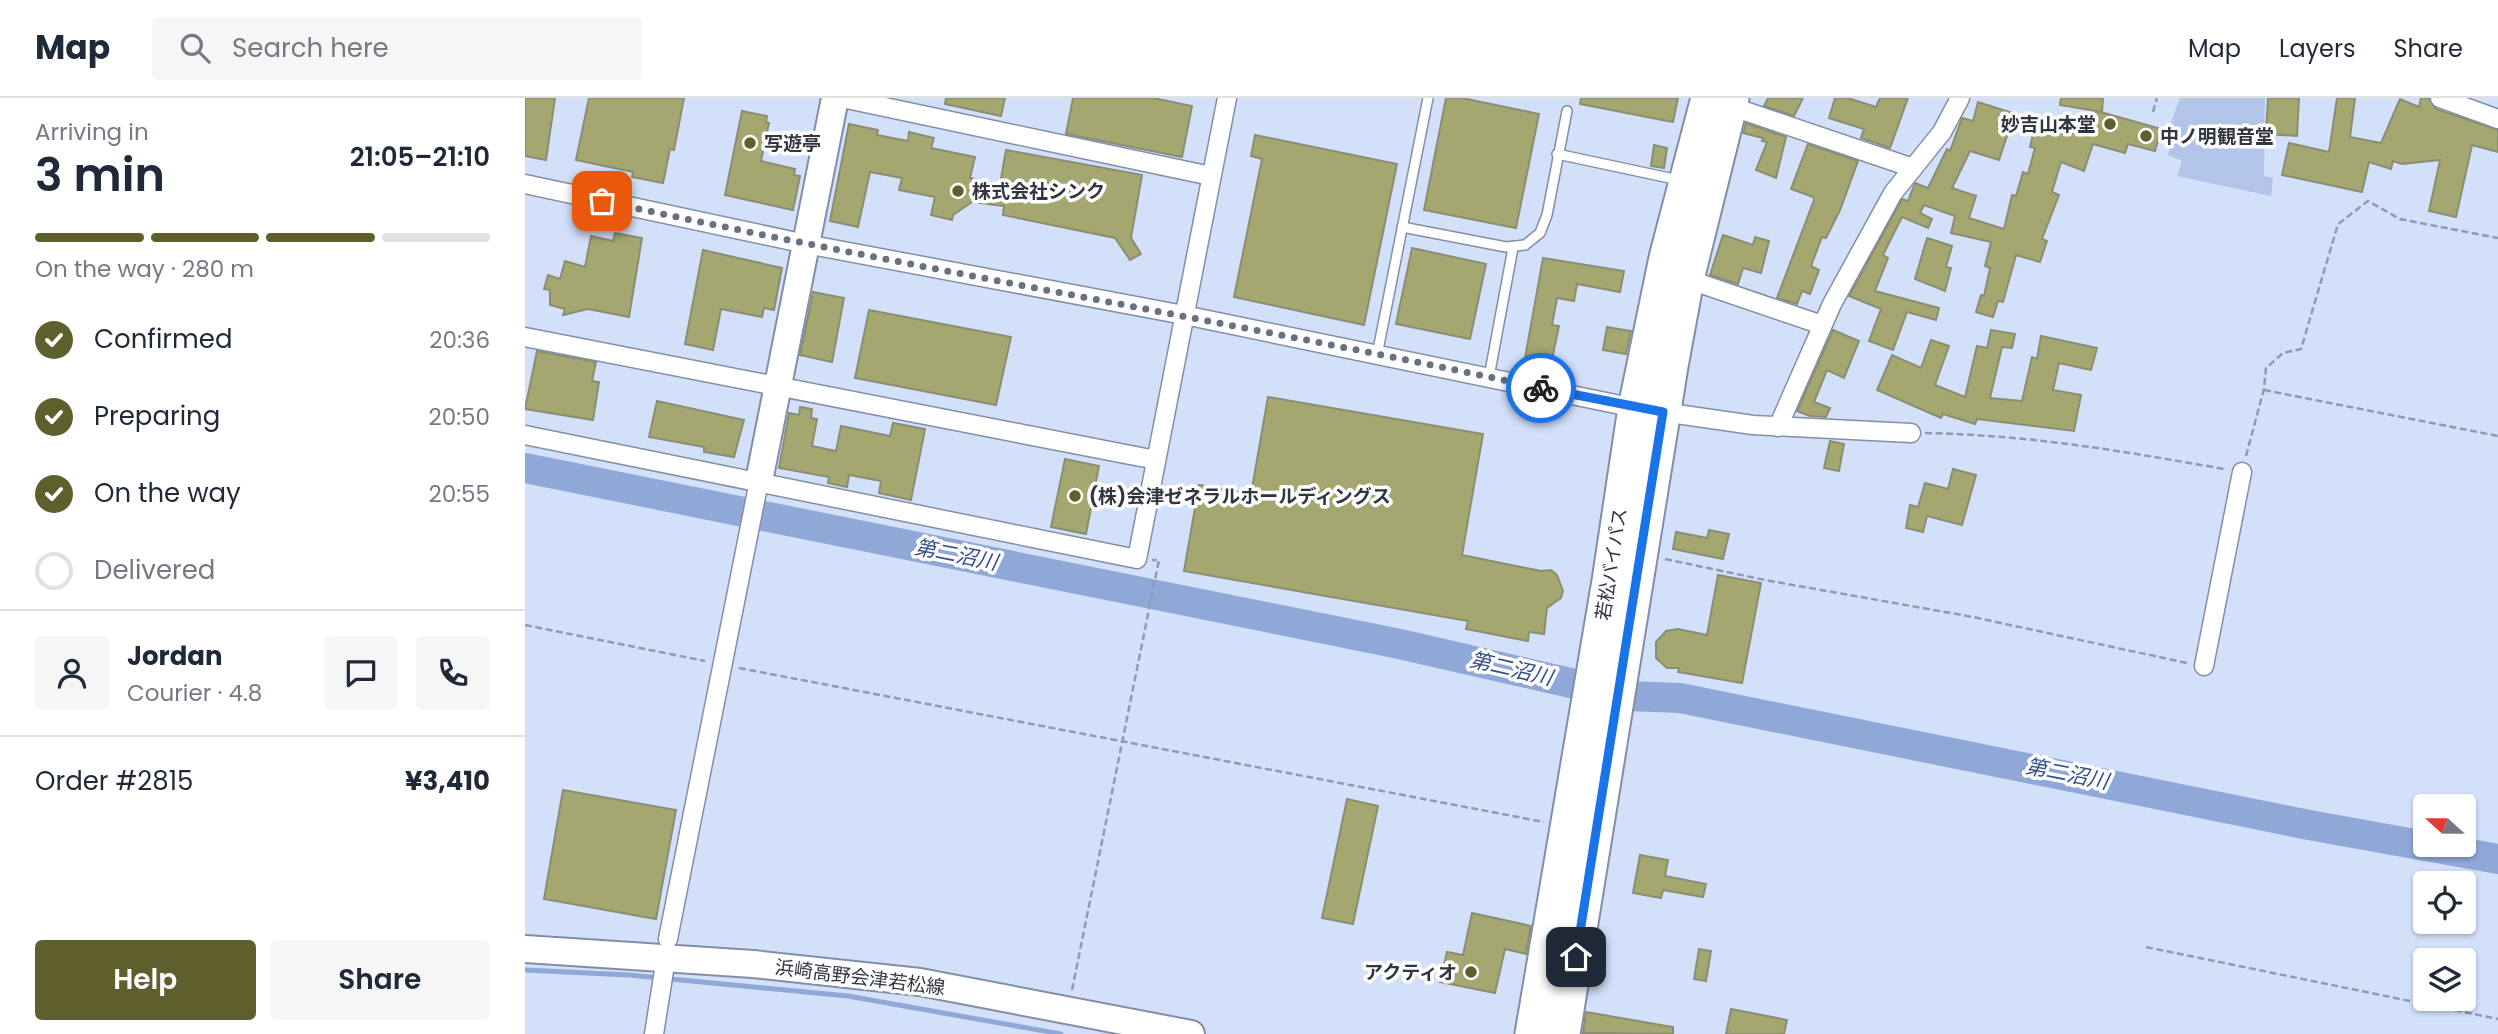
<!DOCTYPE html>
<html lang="en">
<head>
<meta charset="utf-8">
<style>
  :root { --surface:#fff; --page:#f6f6f7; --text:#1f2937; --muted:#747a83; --line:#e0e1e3; --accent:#5e5f2d }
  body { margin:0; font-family:Poppins,"Noto Sans JP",sans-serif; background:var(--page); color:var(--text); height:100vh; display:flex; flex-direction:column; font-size:26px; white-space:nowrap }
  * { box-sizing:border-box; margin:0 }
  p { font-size:23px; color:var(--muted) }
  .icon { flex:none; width:38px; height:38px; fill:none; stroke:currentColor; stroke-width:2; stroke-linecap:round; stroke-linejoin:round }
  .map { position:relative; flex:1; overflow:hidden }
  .panel { display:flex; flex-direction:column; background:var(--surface); width:525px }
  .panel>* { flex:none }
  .needle { width:46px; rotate:291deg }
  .tools { position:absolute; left:1888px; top:696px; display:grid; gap:14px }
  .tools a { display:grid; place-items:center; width:63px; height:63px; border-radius:7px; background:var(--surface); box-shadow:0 2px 5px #0004; font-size:35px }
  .pin { position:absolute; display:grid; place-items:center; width:60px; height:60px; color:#fff; margin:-30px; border-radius:14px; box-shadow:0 4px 10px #0006 }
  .courier { position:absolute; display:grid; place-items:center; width:70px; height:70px; margin:-35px; border:5px solid #1a73e8; border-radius:50%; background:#fff; color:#222; box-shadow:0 2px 9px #0007 }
  .summary em { font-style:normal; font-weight:600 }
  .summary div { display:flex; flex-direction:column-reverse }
  .summary { display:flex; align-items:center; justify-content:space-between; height:119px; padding:0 35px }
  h1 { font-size:46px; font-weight:600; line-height:52px }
  .bar { display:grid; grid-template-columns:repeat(4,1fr); gap:10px 7px; align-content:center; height:84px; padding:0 35px }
  .bar i { height:9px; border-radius:5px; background:var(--line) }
  .bar .active { background:var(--accent) }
  .bar p { grid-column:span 4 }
  .line { display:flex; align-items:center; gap:18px; padding:0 35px; border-top:2px solid var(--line) }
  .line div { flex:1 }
  .round { display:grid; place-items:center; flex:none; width:74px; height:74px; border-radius:7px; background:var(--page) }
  ol { padding:0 35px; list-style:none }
  li { display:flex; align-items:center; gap:21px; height:77px }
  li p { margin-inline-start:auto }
  li .icon { padding:7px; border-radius:50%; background:var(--accent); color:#fff; stroke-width:4 }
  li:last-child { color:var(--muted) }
  li i { width:38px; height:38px; border:4px solid var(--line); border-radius:50% }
  .action { display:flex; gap:14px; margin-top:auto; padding:14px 35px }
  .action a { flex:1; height:80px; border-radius:7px; background:var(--accent); color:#fff; font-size:28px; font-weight:600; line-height:80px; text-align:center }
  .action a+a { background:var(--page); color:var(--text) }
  header { display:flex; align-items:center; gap:42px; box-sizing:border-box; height:98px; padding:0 35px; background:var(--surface); border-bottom:2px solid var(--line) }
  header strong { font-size:33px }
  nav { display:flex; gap:38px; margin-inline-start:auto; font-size:24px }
  .search { width:490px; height:63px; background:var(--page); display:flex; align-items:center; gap:18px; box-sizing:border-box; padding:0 24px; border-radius:7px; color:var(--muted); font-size:26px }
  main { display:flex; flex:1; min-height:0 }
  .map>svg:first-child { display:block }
  .green { fill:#b2c5e8 }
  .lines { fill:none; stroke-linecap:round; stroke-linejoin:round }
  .stream { stroke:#8fa8d7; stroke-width:5 }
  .river { stroke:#8fa8d7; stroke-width:30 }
  .building { fill:#a5a770; stroke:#8b8d73; stroke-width:2; fill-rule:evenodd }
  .lane-casing { stroke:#828ea6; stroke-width:12 }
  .street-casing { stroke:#828ea6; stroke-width:21 }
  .secondary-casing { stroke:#828ea6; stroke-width:30 }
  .highway-casing { stroke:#828ea6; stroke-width:37 }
  .path { stroke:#919aae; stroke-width:2.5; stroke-dasharray:7 3.5; stroke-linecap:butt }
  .lane { stroke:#fff; stroke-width:9 }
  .street { stroke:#fff; stroke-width:18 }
  .secondary { stroke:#fff; stroke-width:26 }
  .highway { stroke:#fff; stroke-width:33 }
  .done { stroke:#697180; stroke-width:7; stroke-dasharray:0 12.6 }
  .route { stroke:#1a73e8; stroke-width:9 }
  .poi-dot { fill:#5e5f2d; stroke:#fff; stroke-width:2.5 }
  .labels { text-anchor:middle; stroke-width:7; stroke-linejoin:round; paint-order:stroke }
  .poi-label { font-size:19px; font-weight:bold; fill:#30353f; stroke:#fff; text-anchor:start }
  .street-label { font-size:19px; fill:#30353f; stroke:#fff }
  .water-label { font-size:21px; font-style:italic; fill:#314e8a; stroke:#fff }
</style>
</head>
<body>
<header>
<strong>Map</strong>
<div class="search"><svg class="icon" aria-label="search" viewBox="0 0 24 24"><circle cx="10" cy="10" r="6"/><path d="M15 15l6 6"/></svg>Search here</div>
<nav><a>Map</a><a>Layers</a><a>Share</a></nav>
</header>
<main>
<section class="panel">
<div class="summary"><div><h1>3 min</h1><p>Arriving in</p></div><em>21:05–21:10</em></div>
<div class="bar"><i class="active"></i><i class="active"></i><i class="active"></i><i></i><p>On the way · 280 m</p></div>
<ol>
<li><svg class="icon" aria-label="check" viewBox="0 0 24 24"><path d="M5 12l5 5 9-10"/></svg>Confirmed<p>20:36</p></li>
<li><svg class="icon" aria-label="check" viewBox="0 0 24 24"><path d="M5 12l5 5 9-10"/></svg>Preparing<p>20:50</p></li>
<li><svg class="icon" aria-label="check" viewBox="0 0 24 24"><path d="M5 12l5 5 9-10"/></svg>On the way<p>20:55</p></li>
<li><i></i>Delivered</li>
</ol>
<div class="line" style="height:126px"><a class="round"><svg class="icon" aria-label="person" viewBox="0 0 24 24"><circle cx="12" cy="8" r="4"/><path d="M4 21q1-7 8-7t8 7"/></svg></a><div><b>Jordan</b><p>Courier · 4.8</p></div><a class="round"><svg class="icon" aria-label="chat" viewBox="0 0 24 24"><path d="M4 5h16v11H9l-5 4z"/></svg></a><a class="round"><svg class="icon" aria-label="phone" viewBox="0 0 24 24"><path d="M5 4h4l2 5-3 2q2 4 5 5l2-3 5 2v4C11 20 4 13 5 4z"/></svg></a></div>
<div class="line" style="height:91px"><div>Order #2815</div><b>¥3,410</b></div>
<div class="action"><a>Help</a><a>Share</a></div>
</section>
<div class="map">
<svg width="1973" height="936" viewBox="0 0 1973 936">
  <rect width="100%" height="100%" fill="#d3e0fa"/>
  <polygon class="green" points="1655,0 1740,0 1739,78 1748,80 1746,98 1652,78 1657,63 1643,57 1649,33 1644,30"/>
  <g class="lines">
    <polyline class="stream" points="0,872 104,877 323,898 536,936"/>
    <polyline class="river" points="0,370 870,545 1103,598 1155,600 1784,727 1973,761"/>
  </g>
  <g class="building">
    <polygon points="0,0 30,0 21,62 0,58"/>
    <polygon points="64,0 159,0 149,52 145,51 138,85 107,79 108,74 51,62"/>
    <polygon points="421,0 480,0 476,18 420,6"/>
    <polygon points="548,0 628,0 667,8 657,59 541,36"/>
    <polygon points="921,0 937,0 1014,16 991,130 899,112"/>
    <polygon points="1056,0 1153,0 1148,24 1055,6"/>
    <polygon points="1243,0 1278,0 1269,18 1239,8"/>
    <polygon points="1310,0 1323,0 1351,9 1355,0 1383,0 1365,50 1336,40 1339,31 1304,20"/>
    <path d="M1536 0H1578L1577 14 1572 13 1636 31 1630 53 1603 46 1600 55 1568 46 1559 73 1536 64 1527 94 1534 97 1517 141 1522 143 1515 164 1491 157 1478 204 1473 203 1468 219 1451 214 1456 197 1459 198 1465 170 1460 168 1466 144 1426 135 1430 118 1399 107 1395 115 1407 121 1403 130 1377 119 1358 157 1363 160 1350 193 1414 210 1411 222 1382 214 1368 252 1344 243 1356 211 1324 198 1377 101 1383 103 1390 85 1403 90 1422 51 1425 53 1437 20 1448 23 1453 4 1563 39 1571 13 1535 7ZM1485 29 1508 36 1505 49 1510 50 1503 76 1498 74 1491 98 1487 97 1479 131 1444 120 1451 98 1427 90 1445 53 1474 62Z"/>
    <polygon points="1743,0 1774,0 1772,38 1741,36"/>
    <polygon points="1812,0 1830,0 1825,39 1856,45 1875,1 1894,9 1896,0 1904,0 1911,11 1973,32 1973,54 1947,47 1931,119 1904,113 1915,62 1877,66 1868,63 1866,71 1844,64 1837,94 1757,77 1764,45 1804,54"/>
    <polygon points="217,13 242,18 241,24 244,25 236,63 270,71 269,77 275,78 268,112 200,97"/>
    <polygon points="1221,25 1261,39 1251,80 1231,72 1242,44 1237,43 1238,40 1218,35"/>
    <polygon points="324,26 353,32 352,37 383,43 384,34 409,40 406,50 450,59 445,80 475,86 481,52 617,77 606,140 616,156 605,162 590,140 478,117 479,108 447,104 428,117 427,122 406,117 410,99 374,92 377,80 345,74 333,129 305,123"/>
    <polygon points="730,37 872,66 839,227 709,199 737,61 726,58"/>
    <polygon points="1283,46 1333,63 1315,112 1301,140 1297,139 1286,168 1294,172 1285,196 1277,193 1272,206 1252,200 1289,102 1288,99 1266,91"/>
    <polygon points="1129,47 1142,50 1139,70 1126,68"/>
    <polygon points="90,135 117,140 104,219 63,211 38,217 40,211 25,207 25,192 19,191 23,177 35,181 40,163 60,169 66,138 88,143"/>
    <polygon points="1198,137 1228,147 1230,139 1244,143 1236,175 1218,170 1213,186 1185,177"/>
    <polygon points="1402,140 1427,148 1421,169 1426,170 1420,193 1390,181"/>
    <polygon points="887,150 961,166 945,241 871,226"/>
    <polygon points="178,152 257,170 249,212 239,210 237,219 196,211 188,252 160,246"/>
    <polygon points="1018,160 1099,173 1095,194 1052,186 1049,203 1032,200 1027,227 1034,228 1026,266 1000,260"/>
    <polygon points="288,194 319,200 307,264 275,257"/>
    <polygon points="344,212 486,239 471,307 330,280"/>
    <polygon points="1082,229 1106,233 1101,256 1078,252"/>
    <polygon points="1308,232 1334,243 1319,280 1302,272 1289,304 1305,310 1301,319 1285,318 1272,313"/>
    <polygon points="1466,232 1490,236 1487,250 1477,249 1465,300 1497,303 1507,259 1512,261 1516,238 1572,250 1566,272 1534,265 1528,292 1556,297 1549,333 1452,321 1450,326 1418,316 1416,320 1352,292 1367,257 1396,270 1406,242 1424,248 1410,287 1440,299 1452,248 1462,250"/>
    <polygon points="12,253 71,264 67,283 74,284 68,322 0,311"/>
    <polygon points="743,299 958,336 937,457 1016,473 1026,472 1032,477 1038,493 1036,500 1022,510 1019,536 1004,534 1003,543 941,531 943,523 659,473 674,387 726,396"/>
    <polygon points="132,303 219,322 209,359 179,354 179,349 124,339"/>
    <polygon points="275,309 287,311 286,320 292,321 287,348 311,353 316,328 365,338 368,325 400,331 386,402 354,395 356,383 324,377 322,389 303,385 304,379 254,370 264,315 274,317"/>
    <polygon points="1305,343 1319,346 1314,373 1299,370"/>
    <polygon points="540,361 574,368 561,436 526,429"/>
    <polygon points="1428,371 1451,377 1437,427 1402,418 1398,434 1381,430 1385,407 1393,409 1400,385 1423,391"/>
    <polygon points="1184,432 1204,436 1198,461 1148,451 1151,434 1182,440"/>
    <polygon points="1193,477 1236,485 1217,585 1153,574 1154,570 1142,570 1131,560 1131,544 1141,533 1153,531 1182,537"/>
    <polygon points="38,692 151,712 131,821 19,801"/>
    <polygon points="822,701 853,708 828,826 797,820"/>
    <polygon points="1115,757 1143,762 1140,778 1181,786 1178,799 1138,792 1136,800 1108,795"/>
    <polygon points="947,815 1006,828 1001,856 980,851 970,895 915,884 922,854 938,857"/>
    <polygon points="1174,851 1186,853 1181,883 1169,881"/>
    <polygon points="1206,911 1262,922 1259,936 1201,936"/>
    <polygon points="1061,914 1148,929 1148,936 1058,935"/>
  </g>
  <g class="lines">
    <g class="lane-casing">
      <g id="lane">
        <polyline points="1032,56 1154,82"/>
        <polyline points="877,129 981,149 1000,147 1015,135 1022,117 1042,13"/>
        <polyline points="852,257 903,0"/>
        <polyline points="964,279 988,150"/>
      </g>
    </g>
    <g class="street-casing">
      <g id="street">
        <polyline points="317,0 686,78"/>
        <polyline points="1915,0 1973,21"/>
        <polyline points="1205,8 1388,70"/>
        <polyline points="0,86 281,146 659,217 1110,310 1228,327 1386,335"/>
        <polyline points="1162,181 1297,227"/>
        <polyline points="0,239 631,362"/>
        <polyline points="1253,329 1307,206 1368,95 1417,34 1435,0"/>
        <polyline points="0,337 612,461 702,0"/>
        <polyline points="1679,568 1717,374"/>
        <polyline points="143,841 234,383"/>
        <polyline points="129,936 141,860"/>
      </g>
    </g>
    <g class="secondary-casing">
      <g id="secondary">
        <polyline points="234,383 310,0"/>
        <polyline points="0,851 228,866 395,884 666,936"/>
      </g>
    </g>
    <g class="highway-casing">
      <g id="highway">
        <polyline points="1007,936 1084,483 1110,310 1141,160 1183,0"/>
        <polyline points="1038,936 1146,268 1162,181 1207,0"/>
      </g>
    </g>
    <g class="path">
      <polyline points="1628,14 1632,0"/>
      <polyline points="1739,292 1973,338"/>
      <path d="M1400 335C1504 337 1597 353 1699 371"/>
      <polyline points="1721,358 1739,291 1741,270 1758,255 1776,251 1813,126 1843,103 1875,121 1973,140"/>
      <polyline points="1140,461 1240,482 1448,519 1662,565"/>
      <polyline points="0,527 180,563"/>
      <polyline points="214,570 1019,724"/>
      <polyline points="1621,849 1973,921"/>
      <polyline points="547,892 634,462 627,462"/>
    </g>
    <use href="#lane" class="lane"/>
    <use href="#street" class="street"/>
    <use href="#secondary" class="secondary"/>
    <use href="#highway" class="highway"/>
  </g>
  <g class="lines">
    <path class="done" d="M77 103C389 171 704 223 1016 290"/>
    <polyline class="route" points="1016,290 1138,314 1051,859"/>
  </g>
  <g class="poi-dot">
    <circle cx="1585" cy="26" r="7"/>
    <circle cx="1621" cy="38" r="7"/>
    <circle cx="225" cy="45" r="7"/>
    <circle cx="433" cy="93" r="7"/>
    <circle cx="550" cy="398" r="7"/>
    <circle cx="946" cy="874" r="7"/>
  </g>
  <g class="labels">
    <g class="poi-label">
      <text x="1571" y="33" text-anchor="end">妙吉山本堂</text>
      <text x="1635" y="45">中ノ明観音堂</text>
      <text x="239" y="52">写遊亭</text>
      <text x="447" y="100">株式会社シンク</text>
      <text x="564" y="405">(株)会津ゼネラルホールディングス</text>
      <text x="932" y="881" text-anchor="end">アクティオ</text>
    </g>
    <g class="street-label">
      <text transform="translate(1086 466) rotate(-81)" y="7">若松バイパス</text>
      <text transform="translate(335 879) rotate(7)" y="7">浜崎高野会津若松線</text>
    </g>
    <g class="water-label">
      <text transform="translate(431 457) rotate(11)" y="7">第二沼川</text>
      <text transform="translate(986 571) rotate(13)" y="7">第二沼川</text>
      <text transform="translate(1542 676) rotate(11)" y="7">第二沼川</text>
    </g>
  </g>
</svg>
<div class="tools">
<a><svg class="needle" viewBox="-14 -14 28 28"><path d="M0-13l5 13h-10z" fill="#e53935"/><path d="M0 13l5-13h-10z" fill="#747a83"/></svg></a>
<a><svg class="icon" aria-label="locate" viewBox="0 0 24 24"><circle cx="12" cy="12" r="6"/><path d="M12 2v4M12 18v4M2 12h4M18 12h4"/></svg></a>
<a><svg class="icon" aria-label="layers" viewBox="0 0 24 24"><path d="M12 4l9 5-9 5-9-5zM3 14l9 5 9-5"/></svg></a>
</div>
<div class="pin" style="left:77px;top:103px;background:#ea580c"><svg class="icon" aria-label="bag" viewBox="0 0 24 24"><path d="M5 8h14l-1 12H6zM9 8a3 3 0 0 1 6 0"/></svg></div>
<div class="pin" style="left:1051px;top:859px;background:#1f2937"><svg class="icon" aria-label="home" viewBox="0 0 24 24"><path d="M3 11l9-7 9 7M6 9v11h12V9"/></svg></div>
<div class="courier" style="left:1016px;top:290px"><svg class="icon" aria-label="bike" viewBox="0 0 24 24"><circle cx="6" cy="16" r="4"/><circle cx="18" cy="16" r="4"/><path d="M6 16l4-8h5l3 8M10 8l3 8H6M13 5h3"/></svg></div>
</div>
</main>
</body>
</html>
